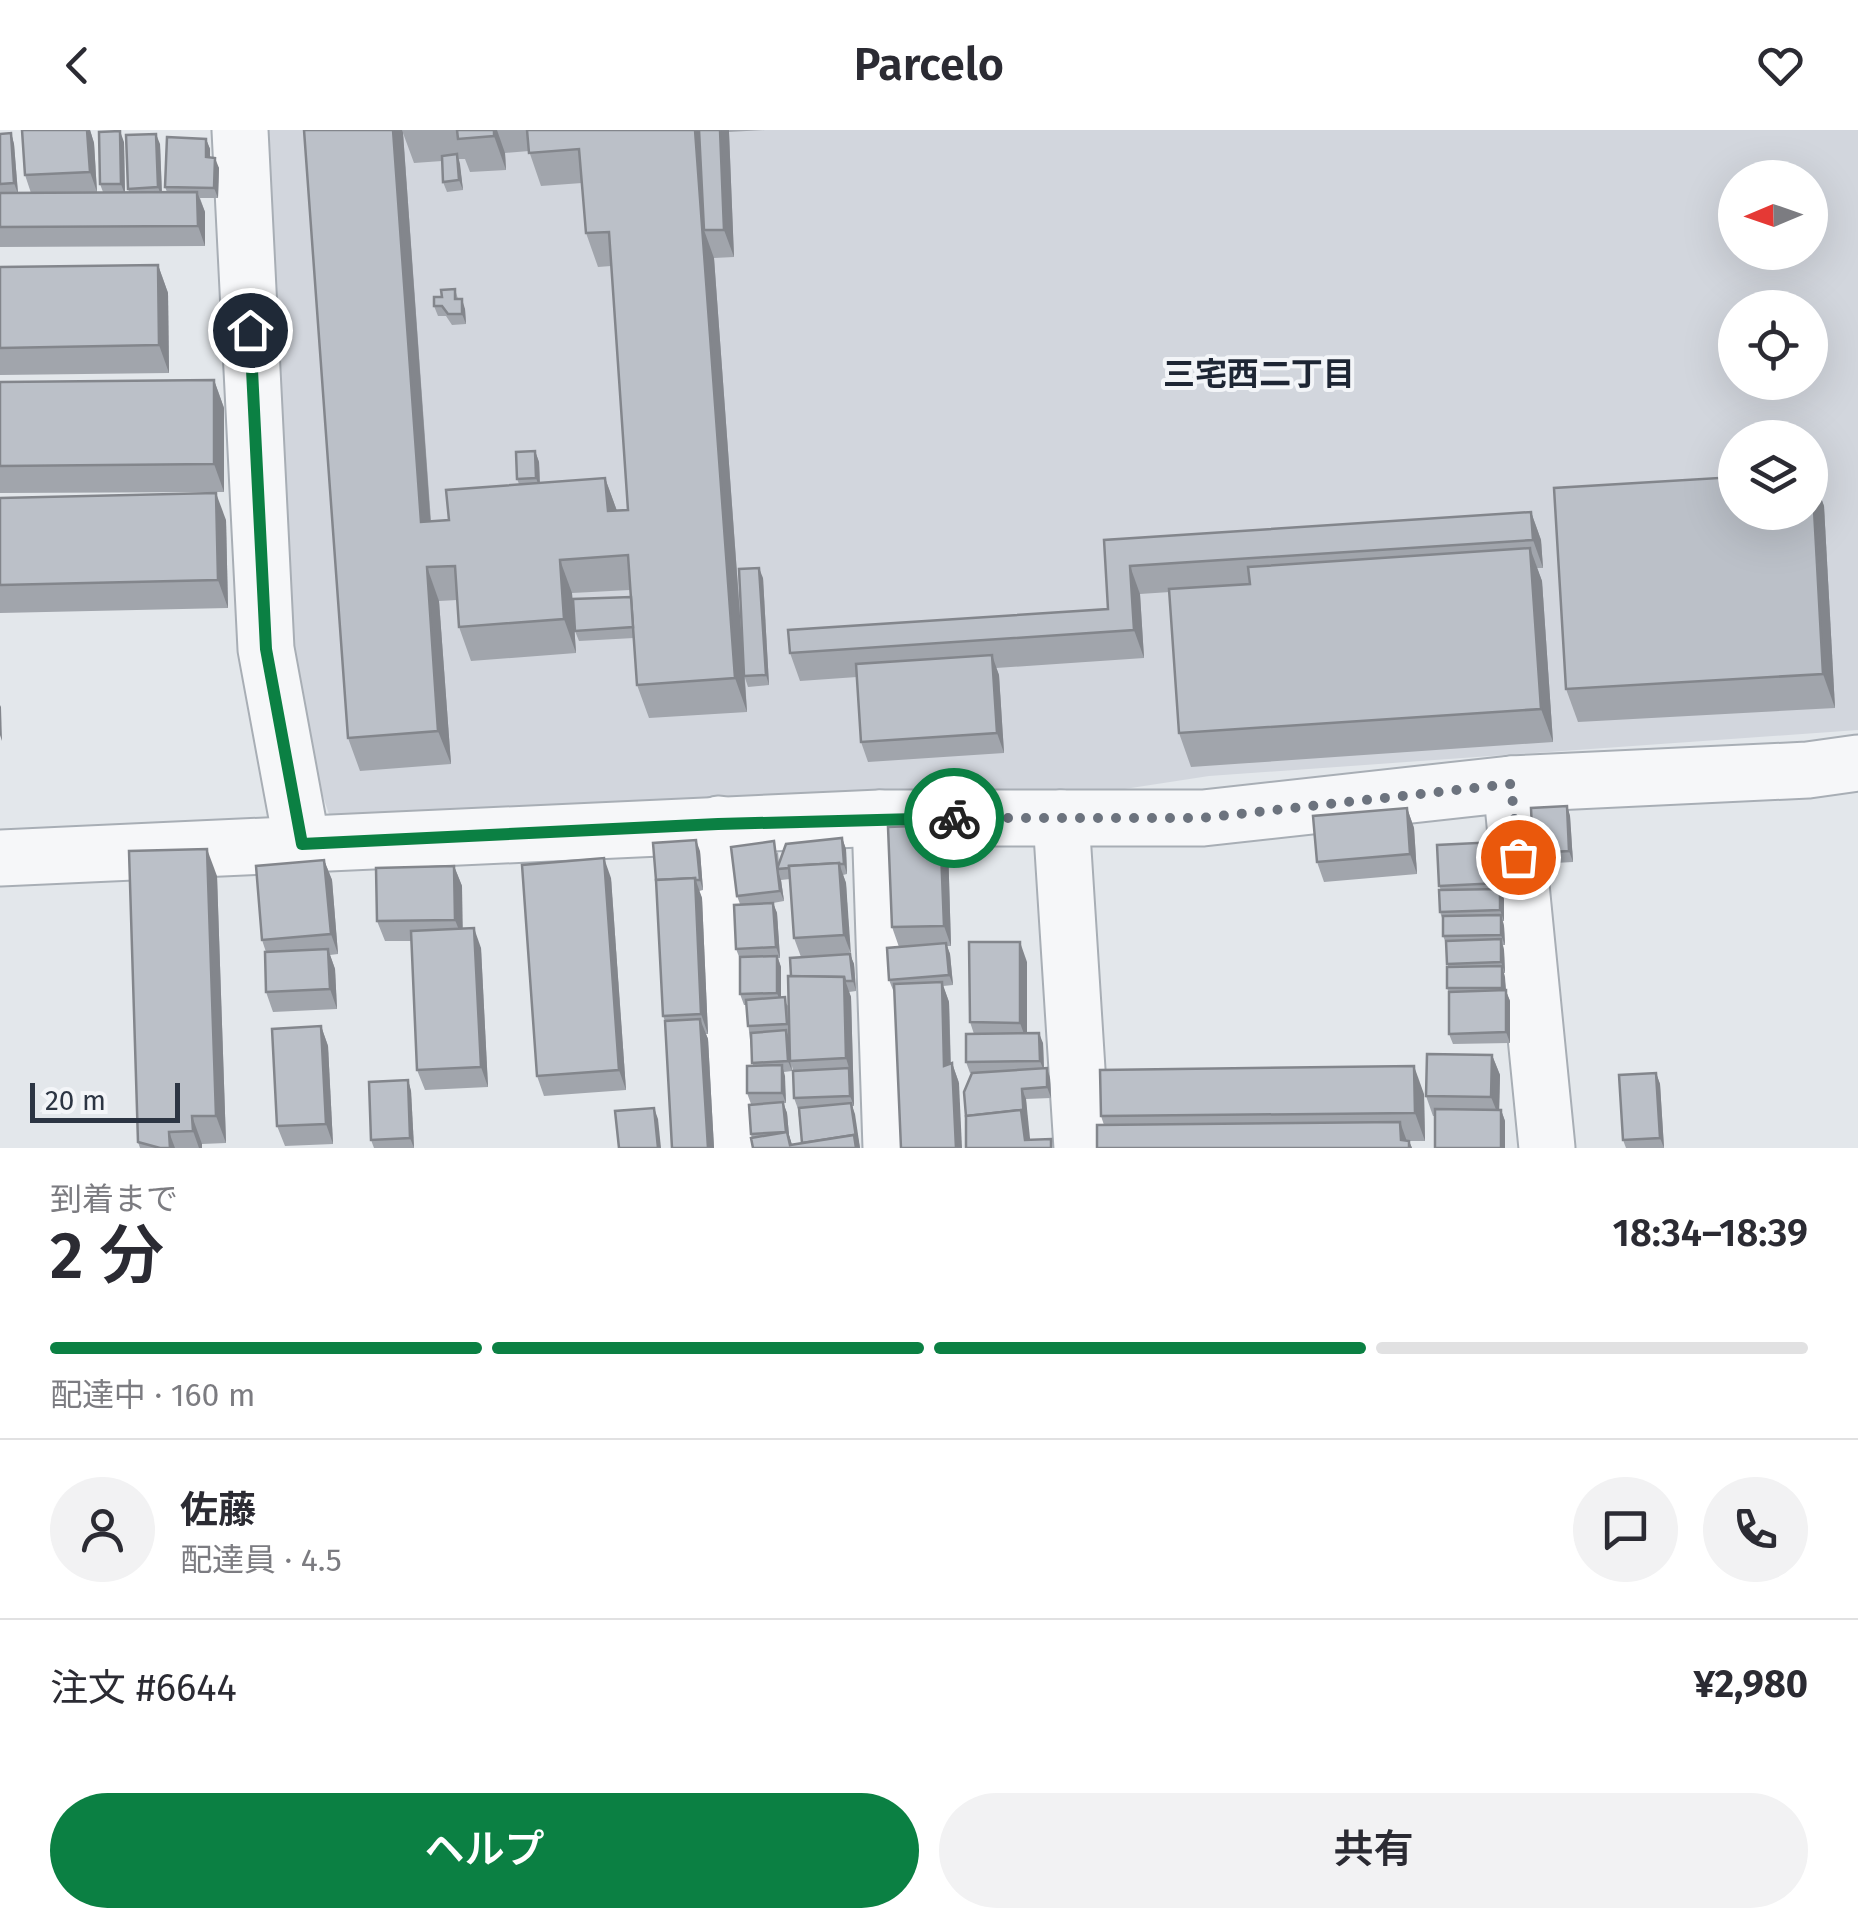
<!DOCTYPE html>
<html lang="ja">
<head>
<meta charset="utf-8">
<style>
  :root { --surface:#fff; --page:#f2f2f3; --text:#2b2b33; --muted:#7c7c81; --line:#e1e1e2; --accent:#0b8043 }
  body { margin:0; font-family:"Fira Sans","Noto Sans JP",sans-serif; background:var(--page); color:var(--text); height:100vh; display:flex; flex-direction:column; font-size:38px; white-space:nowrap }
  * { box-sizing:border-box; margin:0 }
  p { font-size:32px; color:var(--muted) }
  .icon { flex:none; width:55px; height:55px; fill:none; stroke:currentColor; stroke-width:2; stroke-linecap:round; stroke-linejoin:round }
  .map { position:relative; height:1018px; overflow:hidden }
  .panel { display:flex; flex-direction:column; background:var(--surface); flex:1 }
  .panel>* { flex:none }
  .needle { width:65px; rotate:268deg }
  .fabs { position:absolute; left:1718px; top:30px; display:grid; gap:20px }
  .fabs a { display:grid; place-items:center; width:110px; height:110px; border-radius:50%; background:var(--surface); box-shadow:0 10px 40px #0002; font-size:50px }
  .scale { position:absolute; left:30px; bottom:25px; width:150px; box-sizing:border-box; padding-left:10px; border:5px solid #2c3543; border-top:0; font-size:28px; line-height:35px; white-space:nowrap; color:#2c3543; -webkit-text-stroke:8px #f3f5f8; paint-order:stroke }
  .pin { position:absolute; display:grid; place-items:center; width:85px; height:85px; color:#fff; margin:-42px; border:5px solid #fff; border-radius:50%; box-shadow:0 2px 10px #0007 }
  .courier { position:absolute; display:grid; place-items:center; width:100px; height:100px; margin:-50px; border:8px solid #0b8043; border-radius:50%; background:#fff; color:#222; box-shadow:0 2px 12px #0007 }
  .summary em { font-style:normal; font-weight:600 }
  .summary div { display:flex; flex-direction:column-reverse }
  .summary { display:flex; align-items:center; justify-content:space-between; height:170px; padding:0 50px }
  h1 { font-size:65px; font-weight:600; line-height:75px }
  .bar { display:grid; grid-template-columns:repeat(4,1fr); gap:15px 10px; align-content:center; height:120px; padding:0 50px }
  .bar i { height:12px; border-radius:8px; background:var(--line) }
  .bar .on { background:var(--accent) }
  .bar p { grid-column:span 4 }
  .line { display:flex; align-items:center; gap:25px; padding:0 50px; border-top:2px solid var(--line) }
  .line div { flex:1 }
  .round { display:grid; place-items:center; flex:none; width:105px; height:105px; border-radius:52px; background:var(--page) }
  .button { display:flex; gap:20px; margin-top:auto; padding:20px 50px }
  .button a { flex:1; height:115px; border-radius:60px; background:var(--accent); color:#fff; font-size:40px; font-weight:600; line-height:115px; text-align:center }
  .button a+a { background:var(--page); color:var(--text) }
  header { display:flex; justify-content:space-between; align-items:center; height:130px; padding:0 50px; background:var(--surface); font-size:45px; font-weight:600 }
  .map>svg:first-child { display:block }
  .built { fill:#d2d6dd; fill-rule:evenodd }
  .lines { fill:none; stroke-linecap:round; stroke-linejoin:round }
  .minor-casing { stroke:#a8aeb5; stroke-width:59 }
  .minor { stroke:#f6f7f9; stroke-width:55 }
  .wall { fill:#a1a5ac; fill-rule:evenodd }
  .shaded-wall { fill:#83868c }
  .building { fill:#bbc0c8; stroke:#83868c; stroke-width:2.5 }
  .done { stroke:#6c737e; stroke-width:10; stroke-dasharray:0 18 }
  .route { stroke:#0b8043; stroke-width:12 }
  .labels { text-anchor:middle; stroke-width:8; stroke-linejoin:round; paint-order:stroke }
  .neighbourhood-label { font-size:32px; font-weight:bold; fill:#1e2634; stroke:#f3f5f8 }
</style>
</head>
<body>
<header><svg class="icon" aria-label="back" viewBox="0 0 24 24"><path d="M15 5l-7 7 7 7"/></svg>Parcelo<svg class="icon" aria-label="heart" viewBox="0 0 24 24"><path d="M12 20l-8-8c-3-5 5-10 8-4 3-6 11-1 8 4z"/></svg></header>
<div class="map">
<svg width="1858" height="1018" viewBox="0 0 1858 1018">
  <rect width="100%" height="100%" fill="#e3e7eb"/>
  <path class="built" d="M254 0H1858V600L1209 646 1066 668 330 687 298 592ZM1735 48H1810V122H1735ZM1735 178H1810V252H1735ZM1735 308H1810V382H1735Z"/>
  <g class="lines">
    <g class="minor-casing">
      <g id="minor">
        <polyline points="240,0 266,519 302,714"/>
        <polyline points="1511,654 1547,1018"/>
        <polyline points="880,688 891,1018"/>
        <polyline points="1061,688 1082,1018"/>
        <polyline points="719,694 735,1018"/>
        <polyline points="0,728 880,688 1203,688 1511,654 1808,640 1858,633"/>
      </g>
    </g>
    <use href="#minor" class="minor"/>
  </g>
  <g class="wall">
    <polygon points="22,0 90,0 94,13 97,62 103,62 100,54 124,12 125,62 129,62 128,59 160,14 162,62 167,62 165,57 206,9 210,19 210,27 219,38 218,68 200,68 205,82 205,116 0,117 0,4 11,3 14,14 18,63 31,63 25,45"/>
    <path d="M304 0H765L729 2 734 127 714 128 743 525 763 448 769 555 748 557 745 548 747 582 649 588 637 555 634 508 579 511 575 501 631 467 630 460 572 463 576 523 471 531 459 497 457 470 439 471 451 634 360 641 348 608ZM403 3 414 33 442 31 443 52 447 62 463 60 459 29H465L470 42 506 40 505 23 529 21 541 56 582 53 586 103 598 137 611 136 628 380 617 381 605 348 540 353 539 332 535 321 517 349 519 354 449 390 431 391Z"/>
    <polygon points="158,135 168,163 169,243 0,245 0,137"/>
    <polygon points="455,159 458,169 465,179 466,194 452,195 446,186 438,186 434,176 442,167"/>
    <polygon points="214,250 224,278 224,362 0,363 0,252"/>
    <polygon points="1812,343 1824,376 1835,578 1578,592 1566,559"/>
    <polygon points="0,368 226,390 228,478 0,483"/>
    <polygon points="1531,382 1541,410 1543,438 1537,438 1542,451 1553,612 1191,637 1179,603 1170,462 1140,464 1144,528 996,538 999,545 1004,623 868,632 861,612 857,547 800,551 790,523 1108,479 1104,410"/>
    <polygon points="1567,676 1570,686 1573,732 1537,734 1533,723"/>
    <polygon points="1407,678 1414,698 1417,744 1324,752 1317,732"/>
    <polygon points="940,695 948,715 951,816 947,816 950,824 953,855 943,856 949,872 951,934 952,933 959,953 893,860 889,850 899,817 892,797"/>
    <path d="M842 708 846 719 847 744 843 745 846 753 850 825 854 834 856 861 849 862 851 867 854 976H852L860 1018H753L751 1004 771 973 751 974 747 963 753 936 746 875H744L740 864V829L736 819 740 774 737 766 778 722 779 734ZM790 749 794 808 801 827 791 846 789 877 781 867V837L778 828H780L777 783 773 773 784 771 781 750ZM792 936 793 941 794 968 798 979 802 1013 792 1015 789 1005 787 983 783 973H786L784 942 792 941Z"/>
    <polygon points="700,721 703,760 699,761 702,768 708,904 706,904 708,909 714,1018 672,1018 665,891 663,886"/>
    <polygon points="1501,722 1503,763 1501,763 1504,769 1504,791 1503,791 1504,796 1505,815 1503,815 1504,820 1505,843 1504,843 1506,861 1510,871 1510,913 1453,914 1449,904 1449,863 1447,858 1448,837 1446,813 1443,806 1443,791 1440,782 1441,760 1439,756"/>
    <polygon points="324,730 332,750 338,824 330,825 335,839 337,879 273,882 266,862 266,822 262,810"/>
    <polygon points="454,736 462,756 462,799 481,818 488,957 425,960 417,940 411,811 385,811 377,791"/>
    <polygon points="217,746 226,1013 202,1014 202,1018 140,1018 138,1012"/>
    <polygon points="611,748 626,960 544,966 537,946"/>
    <polygon points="1027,832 1027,903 1043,913 1044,938 1047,938 1050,948 1051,968 1026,969 1028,1000 966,1018 977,942 970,943 966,932 974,904 970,892"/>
    <polygon points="321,896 328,916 333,1014 285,1016 277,996"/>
    <polygon points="1492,925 1500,945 1499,980 1501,980 1505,991 1433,986 1426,966"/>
    <polygon points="1656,943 1660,954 1664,1018 1626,1018 1623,1010"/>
    <polygon points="408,950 411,961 414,1018 374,1018 371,1010"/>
    <polygon points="1424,964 1425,1011 1409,1011 1412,1018 1097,1018 1104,995 1101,986"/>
  </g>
  <g class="shaded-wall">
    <polygon points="87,0 90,0 94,13 97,62 90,42"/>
    <polygon points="393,0 402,0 403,3 433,426 421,392"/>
    <polygon points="494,0 497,0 505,23 506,40 494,6"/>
    <polygon points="695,0 705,0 704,100 714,128 747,582 735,548"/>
    <polygon points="720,0 729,0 729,2 734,127 724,100"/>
    <polygon points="120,1 124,12 125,65 121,54"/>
    <polygon points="11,3 14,14 18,64 14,53"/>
    <polygon points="156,4 160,14 162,68 158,57"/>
    <polygon points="206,9 210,19 210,38 206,27"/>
    <polygon points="457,24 460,34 463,60 459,50"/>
    <polygon points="215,28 219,38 218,68 214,58"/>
    <polygon points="197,62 205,82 205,116 198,96"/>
    <polygon points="158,135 168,163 169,243 159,215"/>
    <polygon points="462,169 465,179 466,194 462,184"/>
    <polygon points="214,250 224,278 224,362 214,334"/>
    <polygon points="535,321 539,332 540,359 536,348"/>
    <polygon points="1812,343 1824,376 1835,578 1823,544"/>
    <polygon points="605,348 617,381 608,381"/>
    <polygon points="216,363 226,390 228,478 218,450"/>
    <polygon points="1531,382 1541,410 1543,438 1533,410"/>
    <polygon points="1530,418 1542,451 1553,612 1541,579"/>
    <polygon points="560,430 572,463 576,523 564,489"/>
    <polygon points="1130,436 1140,464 1144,528 1134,500"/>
    <polygon points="427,437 439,471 451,634 438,601"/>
    <polygon points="759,438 763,448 769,555 766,545"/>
    <polygon points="992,525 999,545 1004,623 997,603"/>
    <polygon points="0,575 1,577 2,611 0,605"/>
    <polygon points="1567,676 1570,686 1573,732 1569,721"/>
    <polygon points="1407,678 1414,698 1417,744 1410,724"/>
    <polygon points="940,695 948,715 951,816 944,796"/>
    <polygon points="842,708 846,719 847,744 844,734"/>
    <polygon points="696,710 700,721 703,760 700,750"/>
    <polygon points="1497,712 1501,722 1503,763 1500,753"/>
    <polygon points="207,719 217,746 226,1013 216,986"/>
    <polygon points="604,728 611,748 626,960 619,940"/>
    <polygon points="324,730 332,750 338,824 331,804"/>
    <polygon points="839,733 846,753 851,824 844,805"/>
    <polygon points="454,736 462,756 463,810 455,790"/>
    <polygon points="778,741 781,750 784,771 780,761"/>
    <polygon points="695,748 702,768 708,904 701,884"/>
    <polygon points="1500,759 1504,769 1504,791 1500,780"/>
    <polygon points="773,773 777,783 780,828 776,817"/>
    <polygon points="1501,785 1504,796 1505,815 1501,805"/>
    <polygon points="474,798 481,818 488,957 481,937"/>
    <polygon points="1501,809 1504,820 1505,843 1501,832"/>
    <polygon points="1020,812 1027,832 1027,912 1020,893"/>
    <polygon points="946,813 950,824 953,855 949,845"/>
    <polygon points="328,819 335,839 337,879 330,859"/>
    <polygon points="850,824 854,834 856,861 853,851"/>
    <polygon points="777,826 781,837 781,874 777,863"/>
    <polygon points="1502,836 1505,847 1506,861 1510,871 1510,913 1506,902 1506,867 1502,858"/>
    <polygon points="844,847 851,867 854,976 850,966 849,938 846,928"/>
    <polygon points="942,852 949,872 951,956 944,936"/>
    <polygon points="700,889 708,909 714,1018 708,1018"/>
    <polygon points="321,896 328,916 333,1014 326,994"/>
    <polygon points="786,900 790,910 790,931 792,941 788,931"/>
    <polygon points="1039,903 1043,913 1044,941 1040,931"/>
    <polygon points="1492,925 1500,945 1499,987 1491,967"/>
    <polygon points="952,933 959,953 962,1018 956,1018"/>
    <polygon points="782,935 785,946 786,973 782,963"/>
    <polygon points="1414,936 1424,964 1425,1011 1415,983"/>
    <polygon points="1047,938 1050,948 1051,968 1047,957"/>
    <polygon points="1656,943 1660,954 1664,1018 1660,1008"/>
    <polygon points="408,950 411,961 414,1018 410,1008"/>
    <polygon points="1022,959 1026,969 1031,1018 1025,1010 1021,980"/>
    <polygon points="783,972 787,983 789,1005 793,1018 791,1018 786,1002"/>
    <polygon points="851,973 855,984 860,1018 856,1018"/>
    <polygon points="654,978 658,989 661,1018 658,1018"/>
    <polygon points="1501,980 1505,991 1505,1018 1501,1018"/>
    <polygon points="192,986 202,1014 202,1018 199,1018 193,1001"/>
    <polygon points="1400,992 1409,1017 1409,1011 1412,1018 1404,1018 1401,1010"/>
    <polygon points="169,1002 175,1018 170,1018"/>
  </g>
  <g class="building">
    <polygon points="22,0 87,0 90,42 25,45"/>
    <polygon points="304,0 393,0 421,392 449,390 446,360 605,348 608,381 628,380 609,102 586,103 579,19 529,23 527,0 695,0 735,548 637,555 628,425 560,430 564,489 459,497 455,436 427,437 438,601 348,608"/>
    <polygon points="457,0 494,0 494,6 458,9"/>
    <polygon points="699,0 720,0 724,100 704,100"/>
    <polygon points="120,1 121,54 100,54 99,2"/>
    <polygon points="11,3 14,53 0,54 0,4"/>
    <polygon points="156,4 158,57 128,59 126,5"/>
    <polygon points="167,7 206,9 206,27 215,28 214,58 165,57"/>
    <polygon points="457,24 459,50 443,52 442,26"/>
    <polygon points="197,62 198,96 0,97 0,63"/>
    <polygon points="158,135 159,215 0,218 0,137"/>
    <polygon points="455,159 455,169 462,169 462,184 448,184 442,176 434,176 434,167 442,167 441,160"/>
    <polygon points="214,250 214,334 0,336 0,252"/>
    <polygon points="535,321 536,348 517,349 516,322"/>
    <polygon points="1810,343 1812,343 1823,544 1566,559 1554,358 1735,347 1735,382 1810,382"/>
    <polygon points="216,363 218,450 0,455 0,368"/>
    <polygon points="1531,382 1533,410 1130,436 1134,500 790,523 788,500 1108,479 1104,410"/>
    <polygon points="1530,418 1541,579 1179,603 1169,459 1250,454 1248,437"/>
    <polygon points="759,438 766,545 744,546 739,439"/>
    <polygon points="631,467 633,497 575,501 573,469"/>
    <polygon points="992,525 997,603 861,612 856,534"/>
    <polygon points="1567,676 1569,721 1533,723 1531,678"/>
    <polygon points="1407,678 1410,724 1317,732 1313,686"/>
    <polygon points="940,695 944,796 892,797 888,697"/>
    <polygon points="842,708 844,734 839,734 839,733 789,736 789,738 777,739 786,714"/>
    <polygon points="696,710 700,750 695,750 695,748 656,750 653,713"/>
    <polygon points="774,711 780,761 737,766 731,717"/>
    <polygon points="1497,712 1500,753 1439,756 1437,715"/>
    <polygon points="207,719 216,986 192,986 193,1001 169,1002 170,1018 160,1018 138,1012 129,721"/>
    <polygon points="604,728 619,940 537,946 522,735"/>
    <polygon points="324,730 331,804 262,810 256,736"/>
    <polygon points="839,733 844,805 794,808 789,736"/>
    <polygon points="454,736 455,790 377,791 376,738"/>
    <polygon points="695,748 701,884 663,886 656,750"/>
    <polygon points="1500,759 1500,780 1440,782 1439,760"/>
    <polygon points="773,773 776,817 736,819 734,775"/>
    <polygon points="1501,785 1501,805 1443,806 1443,786"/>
    <polygon points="474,798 481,937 417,940 411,801"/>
    <polygon points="1501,809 1501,832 1447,834 1446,811"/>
    <polygon points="969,812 1020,812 1020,893 970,892"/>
    <polygon points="946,813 949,845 889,850 887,818"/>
    <polygon points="328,819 330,859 266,862 265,822"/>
    <polygon points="850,824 853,851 845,851 844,847 791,846 790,828"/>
    <polygon points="777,826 777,863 740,864 740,827"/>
    <polygon points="1502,836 1502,858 1447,858 1447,837"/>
    <polygon points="788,846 844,847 846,928 790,931"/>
    <polygon points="942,852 944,936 952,933 956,1018 901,1018 894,854"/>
    <polygon points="1506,860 1506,902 1449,904 1449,862"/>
    <polygon points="785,867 787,894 748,896 746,870"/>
    <polygon points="700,889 708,1018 672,1018 665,891"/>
    <polygon points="321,896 326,994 277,996 272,899"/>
    <polygon points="786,900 788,931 752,933 751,903"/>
    <polygon points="1039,903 1040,931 966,932 966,904"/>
    <polygon points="1427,924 1492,925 1491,967 1426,966"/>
    <polygon points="782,935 782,963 747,963 747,936"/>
    <polygon points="1414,936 1415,983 1101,986 1100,940"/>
    <polygon points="849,938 850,966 794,968 793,941"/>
    <polygon points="1047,938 1047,957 1022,959 1024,990 1021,980 966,986 964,962 972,943"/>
    <polygon points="1656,943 1660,1008 1623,1010 1619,945"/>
    <polygon points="408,950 410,1008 371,1010 369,952"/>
    <polygon points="783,972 786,1002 751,1004 749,975"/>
    <polygon points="851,973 857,1014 854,1005 802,1013 799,978"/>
    <polygon points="654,978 658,1018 619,1018 615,981"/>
    <polygon points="1435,979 1501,980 1501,1018 1435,1018"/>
    <polygon points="1021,980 1025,1010 1051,1009 1051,1018 966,1018 966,986"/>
    <polygon points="1400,992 1401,1010 1409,1011 1409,1018 1097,1018 1097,995"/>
    <polygon points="787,1002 790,1015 854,1005 856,1018 753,1018 751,1008"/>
  </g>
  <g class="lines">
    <polyline class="done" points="954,688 1202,688 1511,654 1518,727"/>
    <polyline class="route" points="250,200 266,519 302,714 718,694 954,688"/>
  </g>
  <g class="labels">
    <g class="neighbourhood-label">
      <text x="1259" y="255">三宅西二丁目</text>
    </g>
  </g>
</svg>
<div class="fabs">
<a><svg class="needle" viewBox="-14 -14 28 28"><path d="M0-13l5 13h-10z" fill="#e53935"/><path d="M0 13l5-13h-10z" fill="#7c7c81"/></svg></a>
<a><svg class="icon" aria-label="locate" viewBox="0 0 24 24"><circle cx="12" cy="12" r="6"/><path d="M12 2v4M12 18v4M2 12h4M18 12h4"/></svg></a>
<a><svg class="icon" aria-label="layers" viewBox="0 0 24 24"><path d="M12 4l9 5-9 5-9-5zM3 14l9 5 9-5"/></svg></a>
</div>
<div class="scale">20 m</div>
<div class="pin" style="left:1518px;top:727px;background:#ea580c"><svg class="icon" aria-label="bag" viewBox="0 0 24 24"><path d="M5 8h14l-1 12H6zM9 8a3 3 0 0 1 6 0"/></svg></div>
<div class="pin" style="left:250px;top:200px;background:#1f2937"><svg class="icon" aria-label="home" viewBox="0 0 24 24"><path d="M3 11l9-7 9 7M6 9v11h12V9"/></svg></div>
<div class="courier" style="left:954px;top:688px"><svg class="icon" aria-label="bike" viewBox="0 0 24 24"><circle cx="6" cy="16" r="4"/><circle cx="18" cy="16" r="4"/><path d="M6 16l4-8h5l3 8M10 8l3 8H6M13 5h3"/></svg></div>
</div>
<section class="panel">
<div class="summary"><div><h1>2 分</h1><p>到着まで</p></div><em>18:34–18:39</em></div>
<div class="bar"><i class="on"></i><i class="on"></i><i class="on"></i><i></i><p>配達中 · 160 m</p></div>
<div class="line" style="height:180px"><a class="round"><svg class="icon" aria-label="person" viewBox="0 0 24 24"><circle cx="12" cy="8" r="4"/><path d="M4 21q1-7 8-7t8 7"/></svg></a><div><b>佐藤</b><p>配達員 · 4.5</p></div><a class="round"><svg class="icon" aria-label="chat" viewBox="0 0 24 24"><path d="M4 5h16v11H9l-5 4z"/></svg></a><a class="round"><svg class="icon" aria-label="phone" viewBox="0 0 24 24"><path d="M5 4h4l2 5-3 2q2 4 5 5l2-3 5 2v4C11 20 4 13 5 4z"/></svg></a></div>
<div class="line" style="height:130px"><div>注文 #6644</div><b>¥2,980</b></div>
<div class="button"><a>ヘルプ</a><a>共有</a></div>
</section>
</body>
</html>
